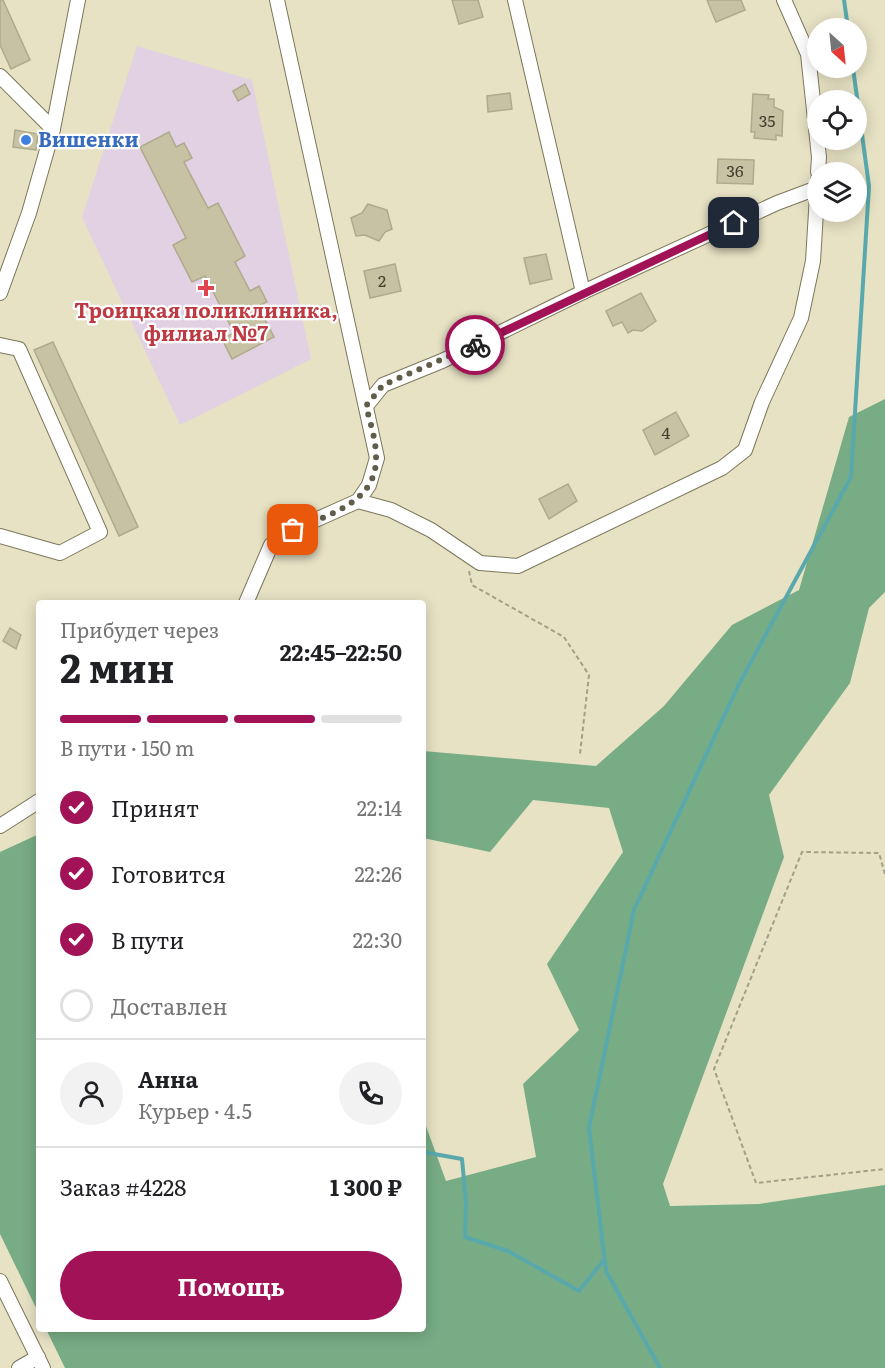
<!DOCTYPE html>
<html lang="ru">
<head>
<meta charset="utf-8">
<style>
  :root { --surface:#fff; --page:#f2f2f2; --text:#202124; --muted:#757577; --line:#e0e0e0; --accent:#a21257 }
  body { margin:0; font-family:Literata,serif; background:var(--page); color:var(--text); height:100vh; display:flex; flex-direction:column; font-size:22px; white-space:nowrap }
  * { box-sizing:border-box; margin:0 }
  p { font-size:20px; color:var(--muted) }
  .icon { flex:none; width:33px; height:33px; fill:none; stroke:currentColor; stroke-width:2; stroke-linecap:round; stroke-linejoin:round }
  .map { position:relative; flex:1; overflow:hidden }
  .side { position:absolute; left:36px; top:600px; width:390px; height:732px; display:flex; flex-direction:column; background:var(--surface); border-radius:6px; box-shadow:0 3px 15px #0003 }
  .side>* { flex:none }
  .needle { width:39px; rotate:153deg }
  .tools { position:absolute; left:807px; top:18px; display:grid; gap:12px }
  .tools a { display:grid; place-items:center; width:60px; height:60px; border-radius:50%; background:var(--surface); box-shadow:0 3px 15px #0003; font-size:30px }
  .pin { position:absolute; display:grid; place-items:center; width:51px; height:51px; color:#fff; margin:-26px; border-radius:12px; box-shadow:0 3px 9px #0006 }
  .courier { position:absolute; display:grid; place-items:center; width:60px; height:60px; margin:-30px; border:4px solid #a21257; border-radius:50%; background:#fff; color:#222; box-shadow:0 2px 8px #0007 }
  .head em { font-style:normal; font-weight:700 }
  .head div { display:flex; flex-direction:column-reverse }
  .head { display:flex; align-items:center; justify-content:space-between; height:102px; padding:0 24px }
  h1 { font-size:39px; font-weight:700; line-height:45px }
  .bar { display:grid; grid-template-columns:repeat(4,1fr); gap:9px 6px; align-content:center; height:72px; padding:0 24px }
  .bar i { height:8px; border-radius:4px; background:var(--line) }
  .bar .selected { background:var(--accent) }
  .bar p { grid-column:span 4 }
  .line { display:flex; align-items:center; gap:15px; padding:0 24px; border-top:2px solid var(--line) }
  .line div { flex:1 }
  .round { display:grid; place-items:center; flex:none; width:63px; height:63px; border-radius:32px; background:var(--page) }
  ol { padding:0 24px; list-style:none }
  li { display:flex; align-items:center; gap:18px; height:66px }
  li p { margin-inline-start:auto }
  li .icon { padding:6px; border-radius:50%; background:var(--accent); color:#fff; stroke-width:4 }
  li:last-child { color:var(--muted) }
  li i { width:33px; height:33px; border:3px solid var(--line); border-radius:50% }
  .cta { display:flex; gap:12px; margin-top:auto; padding:12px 24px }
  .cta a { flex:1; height:69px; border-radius:36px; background:var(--accent); color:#fff; font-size:24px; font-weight:700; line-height:69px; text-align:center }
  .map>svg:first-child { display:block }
  .medical { fill:#e2d1e3 }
  .forest { fill:#78ac85 }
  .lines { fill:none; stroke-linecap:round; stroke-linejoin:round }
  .stream { stroke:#59a9ac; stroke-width:4 }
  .building { fill:#c7c2a4; stroke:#aeaa8c; stroke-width:1.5 }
  .minor-casing { stroke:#7c775b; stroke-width:16 }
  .path { stroke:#a39f87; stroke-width:2; stroke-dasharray:4.5 3; stroke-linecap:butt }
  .minor { stroke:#fff; stroke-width:14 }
  .done { stroke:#605d4b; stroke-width:6; stroke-dasharray:0 10.8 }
  .route { stroke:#a21257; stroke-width:8 }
  .shop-dot { fill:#3f7fe0; stroke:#fff; stroke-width:2 }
  .health-dot { fill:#e0444e; stroke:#fff; stroke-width:2 }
  .labels { text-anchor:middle; stroke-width:4.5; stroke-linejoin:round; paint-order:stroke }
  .number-label { font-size:16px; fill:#434030 }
  .shop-label { font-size:20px; font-weight:bold; fill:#366cbe; stroke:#fff; text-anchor:start }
  .health-label { font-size:20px; font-weight:bold; fill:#be3a42; stroke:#fff }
</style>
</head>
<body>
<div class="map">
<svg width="885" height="1368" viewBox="0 0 885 1368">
  <rect width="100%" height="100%" fill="#e7e2c4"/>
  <polygon class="medical" points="137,46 252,80 311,359 180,425 82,217"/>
  <g class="forest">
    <polygon points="885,399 885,592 869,608 850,683 769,795 784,857 663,1184 670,1206 759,1204 885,1185 885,1368 65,1368 46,1329 423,1329 423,1118 446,1181 536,1157 523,1084 579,1030 547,964 623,852 609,808 533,800 490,852 423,838 423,751 596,766 664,706 732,625 799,590 849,417"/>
    <polygon points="39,834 39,1314 0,1234 0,852"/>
  </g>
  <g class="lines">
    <g class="stream">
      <polyline points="844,0 848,28"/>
      <polyline points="423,1152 462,1159 466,1202 465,1237 508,1251 579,1291 604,1260"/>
      <polyline points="660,1368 606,1271 589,1128 634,910 738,686 851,477 869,186 853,68"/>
    </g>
  </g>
  <g class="building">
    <polygon points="0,0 3,0 30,60 11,69 0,45"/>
    <polygon points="452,0 478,0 483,17 459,24"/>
    <polygon points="707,0 741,0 745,10 716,22"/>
    <polygon points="245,84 250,94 238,101 233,91"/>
    <polygon points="510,93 512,109 488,112 487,96"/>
    <polygon points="753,94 769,95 768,99 774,99 774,107 783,111 782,136 776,135 776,140 754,138 755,132 751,132"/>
    <polygon points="15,130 38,134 36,150 13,147"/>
    <polygon points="169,132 176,147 184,143 192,158 184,162 208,208 218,203 245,256 235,262 250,291 259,286 267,302 258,306 274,337 232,359 222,339 234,333 205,276 192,282 173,245 186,238 140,147"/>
    <polygon points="718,159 754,160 753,184 717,183"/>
    <polygon points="368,204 387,210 392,229 385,232 379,241 365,235 356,236 351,218 362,213"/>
    <polygon points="546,254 552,279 530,284 524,258"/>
    <polygon points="395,264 401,291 370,298 364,271"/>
    <polygon points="641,293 656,321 642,331 633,330 628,333 622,322 613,326 606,311"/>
    <polygon points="53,342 138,527 119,536 34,350"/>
    <polygon points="676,412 689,436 655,455 643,430"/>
    <polygon points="568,484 577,501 549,519 539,499"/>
    <polygon points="10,628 21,635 16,649 3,641"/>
  </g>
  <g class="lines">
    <g class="minor-casing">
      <g id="minor">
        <polyline points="515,0 583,292"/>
        <polyline points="784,0 808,54 819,157 818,172"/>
        <polyline points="0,76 53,129 29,213 0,293"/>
        <polyline points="53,129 78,0"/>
        <polyline points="0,345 19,349 100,532 60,553 0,536"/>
        <polyline points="366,406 383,385 442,361 583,292 777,203 817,188"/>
        <polyline points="358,501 391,510 431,530 480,563 518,566 722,468 745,450 762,402 801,318 813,261 818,179"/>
        <polyline points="246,603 271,545 293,530 358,501 369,485 377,458 277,0"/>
        <polyline points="0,826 39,801"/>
        <polyline points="0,1281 43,1368"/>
        <polyline points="19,1368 38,1357"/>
      </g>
    </g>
    <g class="path">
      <polyline points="469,571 472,585 564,637 589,675 580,754"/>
      <polyline points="885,874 879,853 802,852 714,1069 756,1183 885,1169"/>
    </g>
    <use href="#minor" class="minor"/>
  </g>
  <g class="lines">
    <path class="done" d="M293 530C327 515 378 503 376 456 376 440 370 422 366 406L383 385 475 345"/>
    <polyline class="route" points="475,345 734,223"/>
  </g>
  <circle class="shop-dot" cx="26" cy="140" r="6"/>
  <path class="health-dot" d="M203 279h6v6h6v6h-6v6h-6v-6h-6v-6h6z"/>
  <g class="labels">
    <g class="number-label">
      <text x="767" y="127">35</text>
      <text x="735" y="177">36</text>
      <text x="382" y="287">2</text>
      <text x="666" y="439">4</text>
    </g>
    <g class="shop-label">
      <text x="38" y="147">Вишенки</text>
    </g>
    <g class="health-label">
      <text x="206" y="318">Троицкая поликлиника,<tspan x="206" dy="23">филиал №7</tspan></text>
    </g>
  </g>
</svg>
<div class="tools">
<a><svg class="needle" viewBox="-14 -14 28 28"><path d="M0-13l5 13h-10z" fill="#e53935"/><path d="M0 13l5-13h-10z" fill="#757577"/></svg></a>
<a><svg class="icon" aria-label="locate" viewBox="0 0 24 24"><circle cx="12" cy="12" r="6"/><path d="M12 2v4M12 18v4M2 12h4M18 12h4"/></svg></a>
<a><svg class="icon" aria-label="layers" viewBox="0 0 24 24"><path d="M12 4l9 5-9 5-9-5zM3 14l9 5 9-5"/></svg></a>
</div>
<div class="pin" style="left:293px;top:530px;background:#ea580c"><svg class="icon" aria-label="bag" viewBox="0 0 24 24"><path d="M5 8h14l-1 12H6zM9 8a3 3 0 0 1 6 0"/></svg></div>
<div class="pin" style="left:734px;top:223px;background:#1f2937"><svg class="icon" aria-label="home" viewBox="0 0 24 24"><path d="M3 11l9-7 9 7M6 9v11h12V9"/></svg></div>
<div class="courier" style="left:475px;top:345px"><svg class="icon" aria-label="bike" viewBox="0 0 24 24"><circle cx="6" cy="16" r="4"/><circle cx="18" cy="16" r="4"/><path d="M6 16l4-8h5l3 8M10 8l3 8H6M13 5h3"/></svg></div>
<section class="side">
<div class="head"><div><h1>2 мин</h1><p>Прибудет через</p></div><em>22:45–22:50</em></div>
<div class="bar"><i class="selected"></i><i class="selected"></i><i class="selected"></i><i></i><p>В пути · 150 m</p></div>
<ol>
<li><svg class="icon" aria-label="check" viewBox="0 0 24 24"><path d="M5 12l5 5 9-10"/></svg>Принят<p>22:14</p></li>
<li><svg class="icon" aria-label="check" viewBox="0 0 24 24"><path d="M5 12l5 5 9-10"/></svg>Готовится<p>22:26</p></li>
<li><svg class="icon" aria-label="check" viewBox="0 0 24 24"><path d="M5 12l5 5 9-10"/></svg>В пути<p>22:30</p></li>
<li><i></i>Доставлен</li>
</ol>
<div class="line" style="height:108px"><a class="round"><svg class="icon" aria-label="person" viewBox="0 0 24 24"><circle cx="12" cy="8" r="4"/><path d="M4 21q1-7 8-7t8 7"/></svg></a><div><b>Анна</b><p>Курьер · 4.5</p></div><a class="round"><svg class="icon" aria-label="phone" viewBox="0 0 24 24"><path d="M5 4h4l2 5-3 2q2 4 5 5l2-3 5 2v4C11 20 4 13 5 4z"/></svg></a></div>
<div class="line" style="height:78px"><div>Заказ #4228</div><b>1 300 ₽</b></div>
<div class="cta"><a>Помощь</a></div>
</section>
</div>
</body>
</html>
